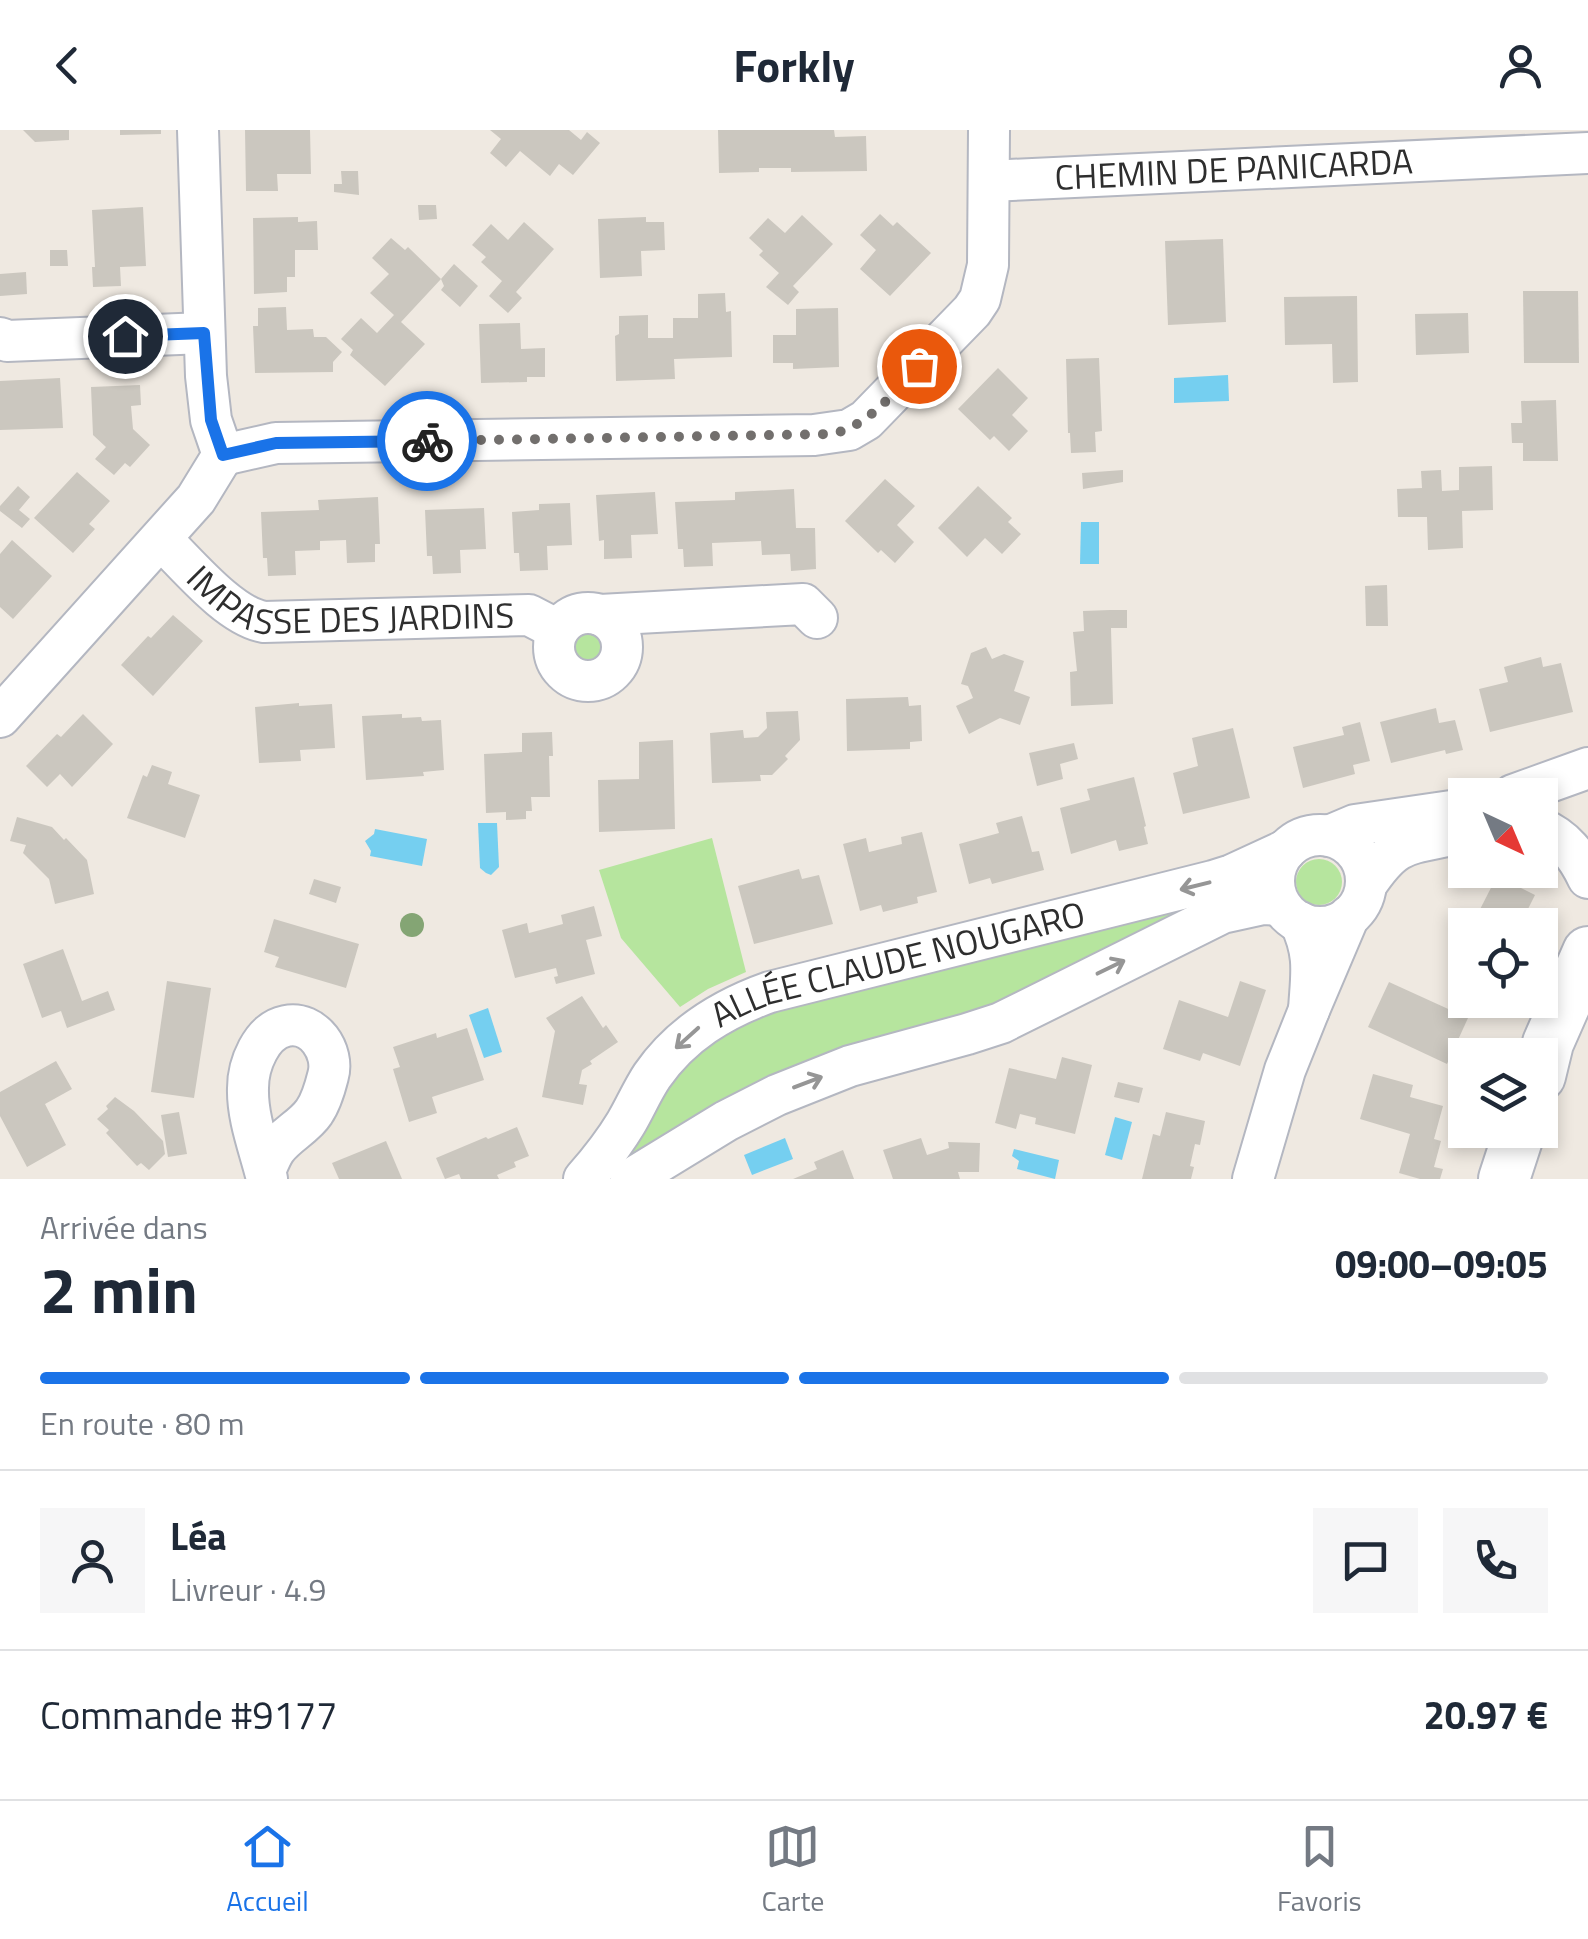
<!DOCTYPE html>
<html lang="fr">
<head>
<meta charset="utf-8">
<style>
  :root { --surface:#fff; --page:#f6f6f7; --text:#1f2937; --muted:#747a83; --line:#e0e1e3; --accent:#1a73e8 }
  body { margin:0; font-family:"Titillium Web",sans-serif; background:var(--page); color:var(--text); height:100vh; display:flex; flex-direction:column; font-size:38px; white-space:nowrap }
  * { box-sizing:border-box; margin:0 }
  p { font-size:32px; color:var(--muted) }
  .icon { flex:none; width:55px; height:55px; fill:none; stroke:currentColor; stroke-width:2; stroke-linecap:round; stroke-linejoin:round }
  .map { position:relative; height:1049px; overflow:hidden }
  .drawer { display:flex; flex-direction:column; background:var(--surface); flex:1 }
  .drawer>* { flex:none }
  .needle { width:65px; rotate:136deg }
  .tools { position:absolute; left:1448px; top:648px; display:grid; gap:20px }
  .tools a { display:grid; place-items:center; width:110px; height:110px; border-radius:0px; background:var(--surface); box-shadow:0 5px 15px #0003; font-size:50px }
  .pin { position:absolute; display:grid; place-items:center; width:85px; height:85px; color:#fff; margin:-42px; border:5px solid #fff; border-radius:50%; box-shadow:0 2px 10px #0007 }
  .courier { position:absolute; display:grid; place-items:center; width:100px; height:100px; margin:-50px; border:8px solid #1a73e8; border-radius:50%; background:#fff; color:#222; box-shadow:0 2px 12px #0007 }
  .overview em { font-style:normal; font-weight:700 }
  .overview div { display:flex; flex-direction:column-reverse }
  .overview { display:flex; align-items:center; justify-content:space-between; height:170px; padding:0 40px }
  h1 { font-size:65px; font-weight:700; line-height:75px }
  .bar { display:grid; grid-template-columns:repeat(4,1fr); gap:15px 10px; align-content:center; height:120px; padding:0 40px }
  .bar i { height:12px; border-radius:8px; background:var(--line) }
  .bar .active { background:var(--accent) }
  .bar p { grid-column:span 4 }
  .line { display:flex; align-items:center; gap:25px; padding:0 40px; border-top:2px solid var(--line) }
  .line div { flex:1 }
  .round { display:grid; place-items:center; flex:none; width:105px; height:105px; border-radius:0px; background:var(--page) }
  header { display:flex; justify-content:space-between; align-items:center; height:130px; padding:0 40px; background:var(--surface); font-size:45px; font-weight:700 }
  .dock { display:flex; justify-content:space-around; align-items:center; height:140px; border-top:2px solid var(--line); background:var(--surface); font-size:28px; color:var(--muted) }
  .dock a { display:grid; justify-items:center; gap:5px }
  .dock .active { color:var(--accent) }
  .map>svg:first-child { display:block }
  .green { fill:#b6e59e }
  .water { fill:#75cff0 }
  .building { fill:#cbc7bf }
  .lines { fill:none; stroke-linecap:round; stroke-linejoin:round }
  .minor-casing { stroke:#b4b7c1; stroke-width:44 }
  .tertiary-casing { stroke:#b4b7c1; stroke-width:54 }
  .minor { stroke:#fff; stroke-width:40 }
  .tertiary { stroke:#fff; stroke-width:50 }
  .tree { fill:#84a574 }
  .oneway { stroke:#969696 }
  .done { stroke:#726f6d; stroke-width:10; stroke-dasharray:0 18 }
  .route { stroke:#1a73e8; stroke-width:12 }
  .labels { text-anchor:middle; stroke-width:8; stroke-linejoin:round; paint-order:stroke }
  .street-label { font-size:35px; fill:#2e2e2e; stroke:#fff }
</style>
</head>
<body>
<header><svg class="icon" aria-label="back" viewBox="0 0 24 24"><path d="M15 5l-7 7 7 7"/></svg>Forkly<svg class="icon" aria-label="person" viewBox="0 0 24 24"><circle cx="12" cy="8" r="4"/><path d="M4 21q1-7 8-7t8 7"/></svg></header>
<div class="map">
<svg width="1588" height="1049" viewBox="0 0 1588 1049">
  <rect width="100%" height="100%" fill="#efe9e1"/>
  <g class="green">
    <circle cx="587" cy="517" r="23"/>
    <polygon points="712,708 746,842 708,859 680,877 621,808 599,740"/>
    <circle cx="1319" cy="752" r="23"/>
    <polygon points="1263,747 1264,760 609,1049 655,963 736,889"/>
  </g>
  <g class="water">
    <polygon points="1228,245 1229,271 1174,273 1174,248"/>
    <polygon points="1081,392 1099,392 1099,434 1080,434"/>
    <polygon points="478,693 497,693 499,737 491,745 486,743 480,738"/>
    <polygon points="375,699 427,709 422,736 370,726 371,721 365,711 374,704"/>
    <polygon points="488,878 502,922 484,928 469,885"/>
    <polygon points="1115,987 1132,992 1122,1030 1105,1025"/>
    <polygon points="785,1008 793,1029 752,1045 744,1025"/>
    <polygon points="1014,1019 1059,1030 1055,1049 1017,1039 1019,1031 1012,1026"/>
  </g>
  <g class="building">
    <polygon points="23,0 69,0 69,10 35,12"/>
    <polygon points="120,0 161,0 161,4 120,5"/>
    <polygon points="245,0 310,0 311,44 277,44 278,61 246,61"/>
    <polygon points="490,0 569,0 581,10 587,2 600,13 573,45 559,34 550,46 520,21 506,37 490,23 501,9"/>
    <polygon points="718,0 834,0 835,7 866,6 867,41 791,42 791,38 759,38 759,42 719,43"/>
    <polygon points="341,41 358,41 359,65 334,62 334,54 342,54"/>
    <polygon points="418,75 436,75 437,89 419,90"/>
    <polygon points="143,77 146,136 120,137 121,156 93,157 92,137 95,137 92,80"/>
    <polygon points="880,84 893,96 897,92 931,123 890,166 860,139 876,120 860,105"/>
    <polygon points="802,85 833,114 793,156 799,162 788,175 766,157 779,143 759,125 763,121 749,108 768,88 785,103"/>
    <polygon points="298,87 298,92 317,91 318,120 295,120 295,147 287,147 287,162 254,164 253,88"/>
    <polygon points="646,87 646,92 664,92 665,120 641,121 642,146 600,148 598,89"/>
    <polygon points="524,92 554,119 516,162 522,168 508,183 489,166 502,151 481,132 486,127 472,115 491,94 508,110"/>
    <polygon points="391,108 405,120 408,117 441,149 401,192 425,214 385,256 350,225 353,220 341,209 361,188 377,203 394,185 370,163 389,144 372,128"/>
    <polygon points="1223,109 1226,192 1168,195 1165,111"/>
    <polygon points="50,120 67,120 68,136 50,136"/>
    <polygon points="454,134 478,156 460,177 441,160 444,156 441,149"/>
    <polygon points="26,142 27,164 0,166 0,144"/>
    <polygon points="1523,161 1578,161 1579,233 1524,233"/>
    <polygon points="725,163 726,182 731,181 732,227 674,229 675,249 616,251 615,206 619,204 619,186 648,185 648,208 673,208 673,188 698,188 698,164"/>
    <polygon points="1357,166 1358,252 1333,253 1332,214 1285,215 1284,167"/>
    <polygon points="286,177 287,200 313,199 314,207 326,207 342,222 333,232 333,242 255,243 253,196 258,196 258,178"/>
    <polygon points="838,178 839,237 793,239 793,233 773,233 773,205 796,205 796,179"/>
    <polygon points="1468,183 1469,223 1416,225 1415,184"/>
    <polygon points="520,193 521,219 545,218 545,247 527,247 527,252 481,253 479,194"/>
    <polygon points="1099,228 1102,301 1095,302 1096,322 1071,323 1070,303 1068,303 1066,229"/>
    <polygon points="998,238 1028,268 1012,285 1028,301 1009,321 994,306 990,310 958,279"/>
    <polygon points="60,248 63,298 0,300 0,251"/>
    <polygon points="140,255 141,275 131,276 133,299 150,315 130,337 125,333 114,345 95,329 106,317 93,305 91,257"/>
    <polygon points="1556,270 1558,331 1523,331 1523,313 1512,313 1511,293 1522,293 1521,271"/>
    <polygon points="1492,336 1493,380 1462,381 1463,418 1428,420 1427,387 1398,387 1397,359 1422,358 1421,341 1441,340 1442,361 1459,360 1459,337"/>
    <polygon points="1123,340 1123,352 1083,359 1082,343"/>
    <polygon points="77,342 110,371 89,394 95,399 73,423 34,388"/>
    <polygon points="885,349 915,376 897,395 914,412 895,433 881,420 878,423 845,391"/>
    <polygon points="18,356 30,367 19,380 30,389 22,398 0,381 0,376"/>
    <polygon points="978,356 1012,388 1008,392 1021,404 1002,424 985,408 967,427 938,398"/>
    <polygon points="794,359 796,398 815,398 816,439 791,441 790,424 762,425 761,411 712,413 713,436 684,437 683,419 678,419 675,372 735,370 735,362"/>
    <polygon points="655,362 658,404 631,405 632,428 604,429 604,410 599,411 596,365"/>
    <polygon points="378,367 380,414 375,414 375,432 347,433 346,410 320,411 320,420 295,421 296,445 268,446 267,428 263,428 261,382 319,380 318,370"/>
    <polygon points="570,373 572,415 547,416 548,440 520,441 519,423 514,423 512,382 539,380 539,374"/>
    <polygon points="484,378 486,419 460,420 461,443 433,444 432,426 427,426 425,380"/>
    <polygon points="12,410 52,446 13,489 0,477 0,424"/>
    <polygon points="1387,455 1388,496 1366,496 1365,456"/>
    <polygon points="1110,480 1127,480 1127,498 1111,498 1113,574 1071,576 1070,542 1077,541 1073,502 1084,501 1083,481"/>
    <polygon points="173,485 203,511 153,566 121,535 148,506 151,508"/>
    <polygon points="986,517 992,529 1004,524 1024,531 1014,561 1030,567 1020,595 1000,588 969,604 956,576 973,568 968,556 961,554 971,523"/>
    <polygon points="1541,527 1543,537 1561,533 1573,582 1490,602 1479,559 1508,552 1504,537"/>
    <polygon points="908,567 909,576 921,575 922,611 910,612 910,619 847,621 846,569"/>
    <polygon points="299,573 299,576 332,574 335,618 300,620 301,631 259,633 255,577"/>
    <polygon points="1436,578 1439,593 1455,590 1463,620 1446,624 1445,620 1391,633 1380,592"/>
    <polygon points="798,581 800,610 785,626 788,629 772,645 760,645 761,651 712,653 710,603 743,600 744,608 758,607 767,598 766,582"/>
    <polygon points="83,584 113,614 72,657 60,644 47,657 26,636 57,604 61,607"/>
    <polygon points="402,584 402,588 421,587 422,591 441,590 444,640 423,642 424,646 366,650 362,586"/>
    <polygon points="1360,592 1370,631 1353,635 1355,644 1303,658 1293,617 1344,605 1342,597"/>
    <polygon points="1233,598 1250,668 1183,684 1173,643 1198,636 1192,608"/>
    <polygon points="552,602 553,626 549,626 550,667 531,667 532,681 526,681 526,689 506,690 506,682 486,683 484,624 522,622 522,603"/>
    <polygon points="673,610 675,699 599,702 598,650 639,649 639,612"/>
    <polygon points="1074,613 1078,629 1060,634 1063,649 1037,656 1029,623"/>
    <polygon points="152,635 172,642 168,654 200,665 185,708 127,688 143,645 147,647"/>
    <polygon points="1134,647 1146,696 1144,697 1148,714 1119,721 1116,710 1071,724 1060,678 1090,670 1087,659"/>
    <polygon points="1022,686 1032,722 1039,721 1044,740 992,754 990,748 969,754 959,714 999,703 996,693"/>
    <polygon points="17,687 52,697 64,710 66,708 87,730 94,764 55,774 49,749 23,723 26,715 10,711"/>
    <polygon points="922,702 937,762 917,767 918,773 883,782 881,775 860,781 843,714 866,708 869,722 902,714 901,707"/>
    <polygon points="799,739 802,749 819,745 833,794 754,814 738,756"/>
    <polygon points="1497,746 1535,765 1520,795 1472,795"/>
    <polygon points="314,749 341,757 336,773 309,764"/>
    <polygon points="594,776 602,806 586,810 595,844 556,854 554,847 558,846 556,838 515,848 502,800 527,793 529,803 563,794 561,785"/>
    <polygon points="274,789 359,814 346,858 275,837 279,827 264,822"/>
    <polygon points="63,819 82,871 108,861 115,880 67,898 61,881 42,888 23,834"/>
    <polygon points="167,851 211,858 194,968 151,962"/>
    <polygon points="1240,851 1266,860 1240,936 1203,923 1200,931 1163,919 1179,870 1228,887"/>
    <polygon points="1389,852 1468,888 1447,934 1368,897"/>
    <polygon points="582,866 603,898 606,895 618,912 590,931 592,934 582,940 579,954 587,955 583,975 542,967 555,901 546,888"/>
    <polygon points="467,898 484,950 432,967 437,983 409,992 393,939 400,937 393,917 436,903 437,908"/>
    <polygon points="1062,927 1092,935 1075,1004 1035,994 1036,988 1020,984 1016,999 995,993 1009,938 1056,949"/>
    <polygon points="56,931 72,959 45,974 66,1015 27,1037 0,986 0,962"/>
    <polygon points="1373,944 1413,955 1410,967 1443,976 1434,1009 1441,1011 1434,1037 1443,1039 1440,1049 1420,1049 1399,1043 1410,1004 1360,989"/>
    <polygon points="1118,952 1143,958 1139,973 1114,967"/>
    <polygon points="115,967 134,981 163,1011 165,1024 149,1040 141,1033 137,1036 106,1003 109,1000 97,989 108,979 106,976"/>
    <polygon points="179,982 187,1024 168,1027 161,985"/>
    <polygon points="1166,982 1205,991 1200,1015 1195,1014 1190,1036 1194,1037 1191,1049 1142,1049 1153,1004 1160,1006"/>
    <polygon points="517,997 529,1026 514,1032 516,1037 497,1045 499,1049 461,1049 459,1044 445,1049 436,1028 486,1007 488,1009"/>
    <polygon points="921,1008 927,1025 949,1018 948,1012 980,1013 979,1042 958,1042 960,1049 893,1049 883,1020"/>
    <polygon points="386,1011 402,1049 339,1049 332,1033"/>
    <polygon points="843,1020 854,1049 793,1049 817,1039 814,1032"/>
  </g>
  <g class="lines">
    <g class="minor-casing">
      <g id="minor">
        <path id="s1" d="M989 51 1588 23"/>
        <polyline points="0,208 7,211 204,203"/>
        <polyline points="223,325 276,313 814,305 849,300 866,290 972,181 980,169 988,135 989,0"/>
        <path id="s2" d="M161 409C187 434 229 486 264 492L529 485 558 500"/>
        <circle cx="588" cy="517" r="34"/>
        <polyline points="600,485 803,474 817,488"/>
        <polyline points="0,587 196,369 223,325 211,290 206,246 198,0"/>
        <polyline points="1513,665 1588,638"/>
        <path d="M1540 698C1564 708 1577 725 1588 748"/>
        <circle cx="1320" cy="751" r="46"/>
        <polyline points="1329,706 1355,695 1465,679"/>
        <path d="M1366 755C1395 712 1404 715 1453 705"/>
        <path d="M1300 792C1316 826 1311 845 1309 880L1349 786"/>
        <path d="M265 1041C268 1034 271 1026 275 1020 285 1005 304 997 314 982 321 972 325 958 328 946 335 922 314 890 286 896 261 901 248 935 248 958 247 988 260 1020 267 1049"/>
        <path id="s3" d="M584 1049C599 1032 614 1013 626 993 635 978 642 961 652 946 681 904 722 879 770 862L1213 751 1232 745 1286 720"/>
        <polyline points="631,1049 726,991 777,965 850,936 967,904 1001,893 1222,783 1263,774 1280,775"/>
        <polyline points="1253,1049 1285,940 1309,880"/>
      </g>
    </g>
    <g class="tertiary-casing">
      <g id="tertiary">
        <polyline points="1540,946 1548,913 1588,822"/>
        <polyline points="1504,1049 1520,1000"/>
      </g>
    </g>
    <use href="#minor" class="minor"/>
    <use href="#tertiary" class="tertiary"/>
  </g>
  <circle class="tree" cx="412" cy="795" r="12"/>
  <defs><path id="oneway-shaft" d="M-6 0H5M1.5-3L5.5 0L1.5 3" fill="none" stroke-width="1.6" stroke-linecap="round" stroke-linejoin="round" transform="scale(2.5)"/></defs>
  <g class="oneway">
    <use href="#oneway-shaft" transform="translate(1195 756) rotate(166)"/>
    <use href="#oneway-shaft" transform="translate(1111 837) rotate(-26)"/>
    <use href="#oneway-shaft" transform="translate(687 908) rotate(138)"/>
    <use href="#oneway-shaft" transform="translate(808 952) rotate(-21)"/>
  </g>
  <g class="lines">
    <path class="done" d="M427 311 832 304C870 295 893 263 919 236"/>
    <polyline class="route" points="125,206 204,203 211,290 223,325 276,313 427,311"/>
  </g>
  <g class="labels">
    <g class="street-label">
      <text dy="12" stroke="none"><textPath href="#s1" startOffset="245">CHEMIN DE PANICARDA</textPath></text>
      <text dy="12" stroke="none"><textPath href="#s2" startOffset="215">IMPASSE DES JARDINS</textPath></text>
      <text dy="12" stroke="none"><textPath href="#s3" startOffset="402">ALLÉE CLAUDE NOUGARO</textPath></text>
    </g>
  </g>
</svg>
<div class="tools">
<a><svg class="needle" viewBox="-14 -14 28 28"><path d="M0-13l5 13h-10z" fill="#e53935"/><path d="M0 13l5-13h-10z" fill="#747a83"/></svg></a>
<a><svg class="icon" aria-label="locate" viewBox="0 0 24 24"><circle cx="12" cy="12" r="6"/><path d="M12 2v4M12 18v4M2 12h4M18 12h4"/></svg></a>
<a><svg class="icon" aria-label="layers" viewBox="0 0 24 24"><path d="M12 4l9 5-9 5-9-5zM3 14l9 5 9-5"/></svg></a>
</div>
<div class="pin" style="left:919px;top:236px;background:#ea580c"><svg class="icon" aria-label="bag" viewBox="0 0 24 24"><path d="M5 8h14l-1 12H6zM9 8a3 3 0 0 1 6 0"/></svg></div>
<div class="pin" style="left:125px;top:206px;background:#1f2937"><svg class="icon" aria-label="home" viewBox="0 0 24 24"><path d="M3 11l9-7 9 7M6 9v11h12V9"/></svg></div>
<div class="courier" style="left:427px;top:311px"><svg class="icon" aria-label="bike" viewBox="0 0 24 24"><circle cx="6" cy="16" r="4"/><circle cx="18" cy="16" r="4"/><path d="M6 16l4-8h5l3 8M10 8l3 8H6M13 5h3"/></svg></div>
</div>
<section class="drawer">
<div class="overview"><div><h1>2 min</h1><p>Arrivée dans</p></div><em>09:00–09:05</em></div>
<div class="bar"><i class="active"></i><i class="active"></i><i class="active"></i><i></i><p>En route · 80 m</p></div>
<div class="line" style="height:180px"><a class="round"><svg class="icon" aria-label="person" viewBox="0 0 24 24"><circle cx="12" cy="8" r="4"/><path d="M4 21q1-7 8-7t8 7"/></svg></a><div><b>Léa</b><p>Livreur · 4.9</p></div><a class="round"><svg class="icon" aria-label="chat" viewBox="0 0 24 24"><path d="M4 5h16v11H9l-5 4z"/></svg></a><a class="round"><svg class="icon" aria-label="phone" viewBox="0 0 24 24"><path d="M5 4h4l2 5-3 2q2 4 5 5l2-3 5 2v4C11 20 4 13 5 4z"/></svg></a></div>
<div class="line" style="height:130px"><div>Commande #9177</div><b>20.97 €</b></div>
</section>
<nav class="dock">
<a class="active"><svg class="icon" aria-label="home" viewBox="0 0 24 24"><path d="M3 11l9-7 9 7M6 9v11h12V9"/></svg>Accueil</a>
<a><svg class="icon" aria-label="map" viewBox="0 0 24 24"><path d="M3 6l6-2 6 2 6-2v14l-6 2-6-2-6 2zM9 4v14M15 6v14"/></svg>Carte</a>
<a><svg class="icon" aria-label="saved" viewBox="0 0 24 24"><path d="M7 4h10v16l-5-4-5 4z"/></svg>Favoris</a>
</nav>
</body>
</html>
